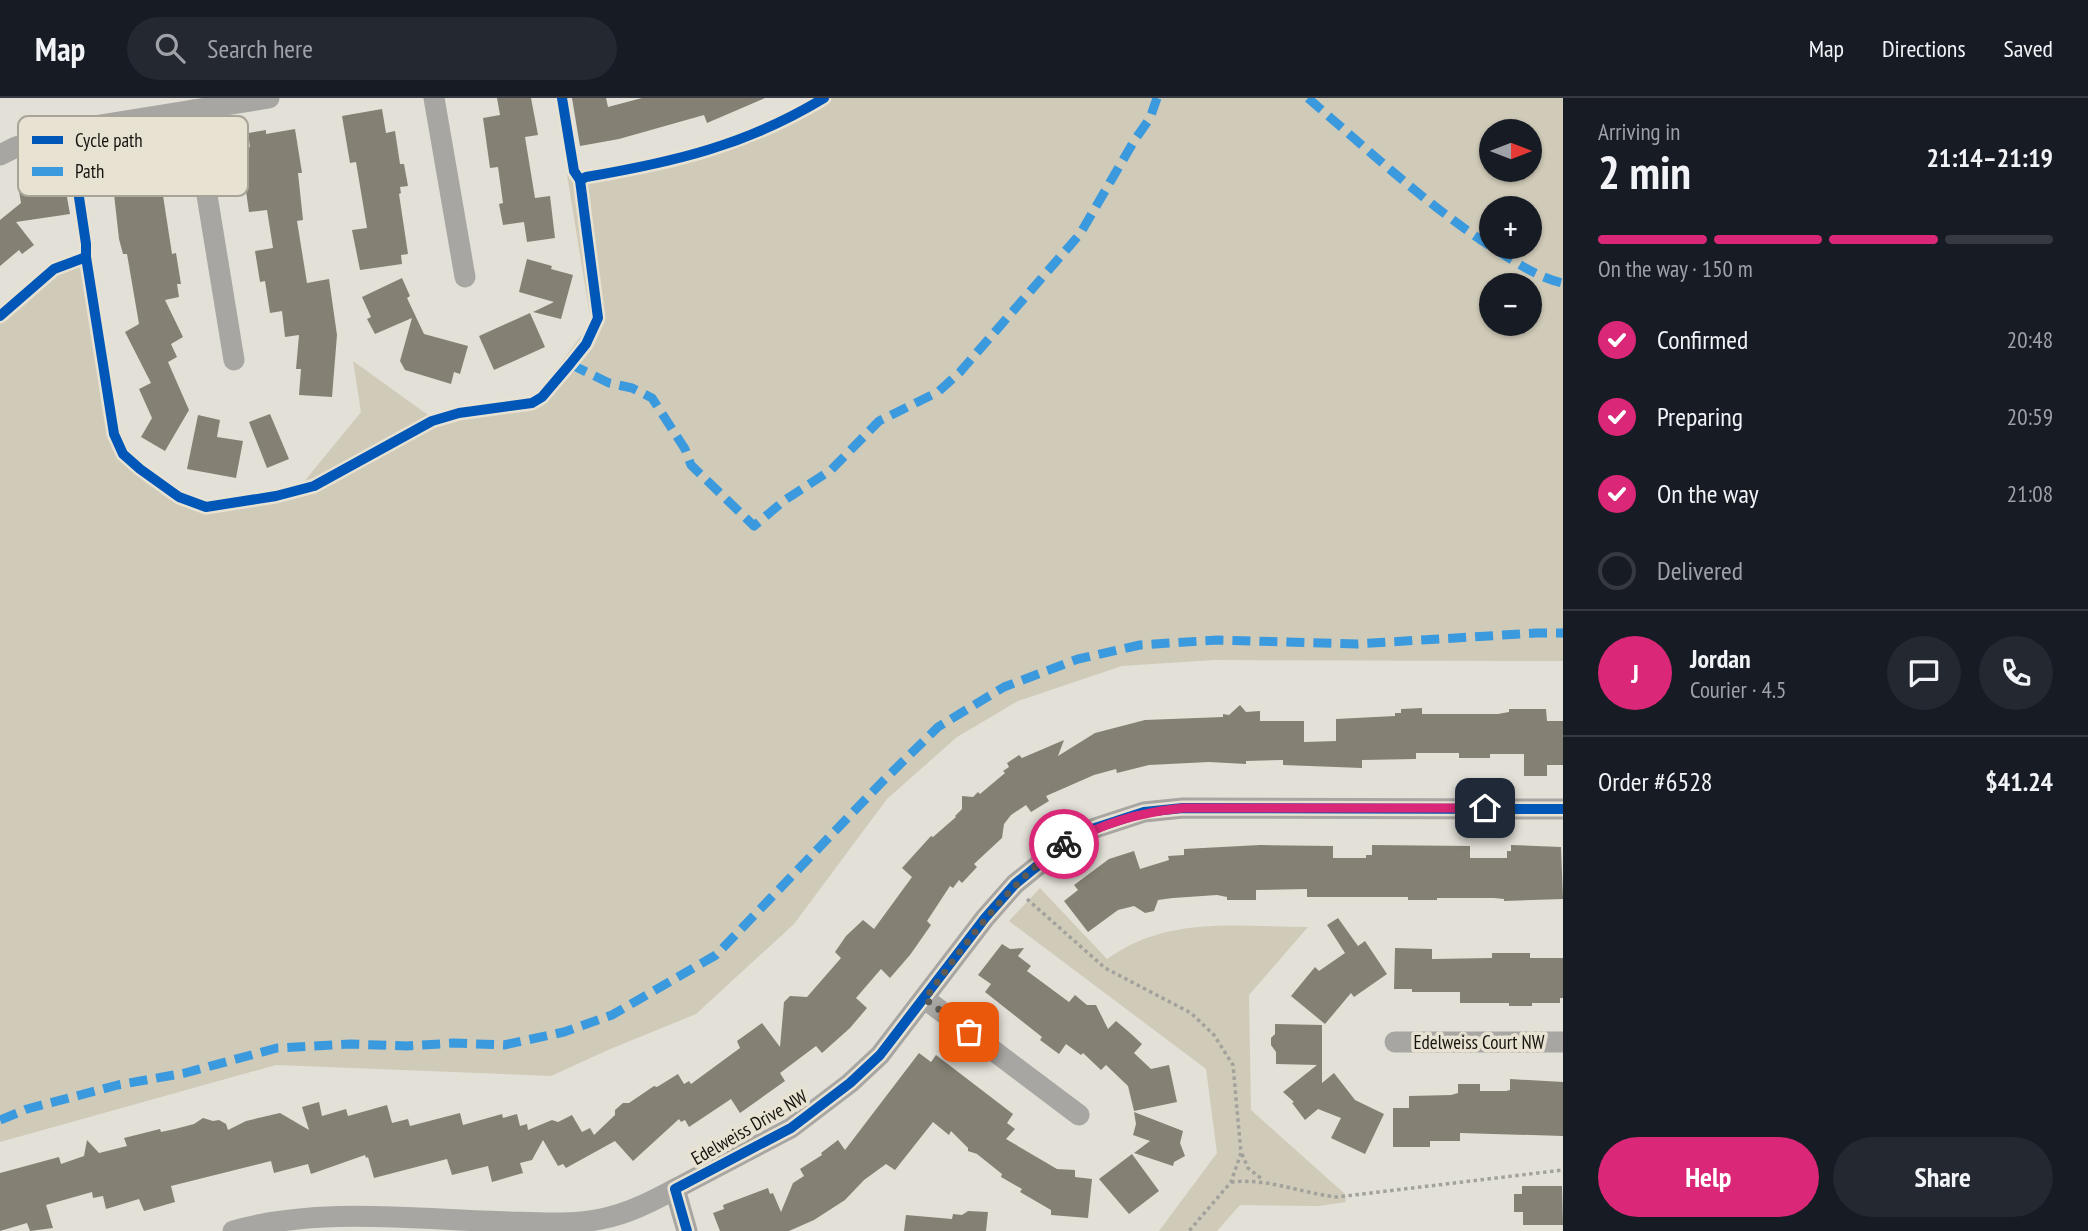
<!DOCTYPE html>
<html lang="en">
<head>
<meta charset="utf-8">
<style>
  :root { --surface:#171b24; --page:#242831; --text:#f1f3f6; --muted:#9ea1a6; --line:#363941; --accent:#db2777 }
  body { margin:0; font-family:"PT Sans Narrow",sans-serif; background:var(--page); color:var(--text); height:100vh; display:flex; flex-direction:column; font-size:26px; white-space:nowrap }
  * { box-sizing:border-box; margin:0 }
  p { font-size:23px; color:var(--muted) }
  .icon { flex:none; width:38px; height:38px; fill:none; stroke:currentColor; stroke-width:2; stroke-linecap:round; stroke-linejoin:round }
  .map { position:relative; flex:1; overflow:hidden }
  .sheet { display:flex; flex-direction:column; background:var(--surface); width:525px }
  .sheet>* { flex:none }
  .needle { width:46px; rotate:90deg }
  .fabs { position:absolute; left:1479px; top:21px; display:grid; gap:14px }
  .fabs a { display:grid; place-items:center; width:63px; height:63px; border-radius:50%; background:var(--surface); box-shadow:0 2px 5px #0004; font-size:35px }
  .pin { position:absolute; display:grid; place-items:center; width:60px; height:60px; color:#fff; margin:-30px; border-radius:14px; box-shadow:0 4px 10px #0006 }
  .courier { position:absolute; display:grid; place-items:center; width:70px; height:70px; margin:-35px; border:5px solid #db2777; border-radius:50%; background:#fff; color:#222; box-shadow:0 2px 9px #0007 }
  .summary em { font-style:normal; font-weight:600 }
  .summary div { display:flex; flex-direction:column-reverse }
  .summary { display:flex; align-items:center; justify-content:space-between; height:119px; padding:0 35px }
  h1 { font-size:46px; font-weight:600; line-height:52px }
  .bar { display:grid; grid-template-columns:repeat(4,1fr); gap:10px 7px; align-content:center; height:84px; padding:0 35px }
  .bar i { height:9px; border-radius:5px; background:var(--line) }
  .bar .on { background:var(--accent) }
  .bar p { grid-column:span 4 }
  .line { display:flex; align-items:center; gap:18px; padding:0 35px; border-top:2px solid var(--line) }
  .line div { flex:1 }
  .round { display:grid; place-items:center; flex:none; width:74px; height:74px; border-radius:37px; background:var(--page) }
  ol { padding:0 35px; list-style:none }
  li { display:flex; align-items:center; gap:21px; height:77px }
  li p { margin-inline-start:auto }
  li .icon { padding:7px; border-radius:50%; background:var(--accent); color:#fff; stroke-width:4 }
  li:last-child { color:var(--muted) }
  li i { width:38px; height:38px; border:4px solid var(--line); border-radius:50% }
  .cta { display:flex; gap:14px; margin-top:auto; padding:14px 35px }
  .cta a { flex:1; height:80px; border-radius:42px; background:var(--accent); color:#fff; font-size:28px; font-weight:600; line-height:80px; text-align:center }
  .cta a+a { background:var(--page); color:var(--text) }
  header { display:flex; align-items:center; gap:42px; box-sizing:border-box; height:98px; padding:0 35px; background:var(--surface); border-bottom:2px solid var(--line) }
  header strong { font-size:33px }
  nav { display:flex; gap:38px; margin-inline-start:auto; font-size:24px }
  .search { width:490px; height:63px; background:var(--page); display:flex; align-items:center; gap:18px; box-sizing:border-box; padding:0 24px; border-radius:38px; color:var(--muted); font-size:26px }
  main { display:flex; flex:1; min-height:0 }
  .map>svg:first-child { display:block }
  .green { fill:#d0cab8; fill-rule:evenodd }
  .building { fill:#848073 }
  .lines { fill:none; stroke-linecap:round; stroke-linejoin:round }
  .path { stroke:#a2a29d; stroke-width:3.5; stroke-dasharray:3.5 3.5; stroke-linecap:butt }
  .minor { stroke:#a8a6a2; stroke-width:21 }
  .quiet { stroke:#3b9ade; stroke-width:9; stroke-dasharray:18 9; stroke-linecap:butt }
  .cycleway-casing { stroke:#e8e2d3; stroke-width:15 }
  .cycleway { stroke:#0057b8; stroke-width:10 }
  .done { stroke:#5e5b55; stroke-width:7; stroke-dasharray:0 12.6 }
  .route { stroke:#db2777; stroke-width:9 }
  .labels { text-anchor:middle; stroke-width:7; stroke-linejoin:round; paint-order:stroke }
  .street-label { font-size:19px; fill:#16140f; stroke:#e8e2d3 }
  .key { fill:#e8e2d3; stroke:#a9a498; stroke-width:2 }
  .key-label { font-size:19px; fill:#16140f }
</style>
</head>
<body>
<header>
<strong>Map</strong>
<div class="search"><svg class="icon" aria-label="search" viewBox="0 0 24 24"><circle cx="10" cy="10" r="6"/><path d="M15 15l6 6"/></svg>Search here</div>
<nav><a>Map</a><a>Directions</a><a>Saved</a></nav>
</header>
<main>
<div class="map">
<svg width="1563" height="1133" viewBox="0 0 1563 1133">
  <rect width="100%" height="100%" fill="#e3e0d8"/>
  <g class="green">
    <path d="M811 0H1563V563L1214 562 1122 568 1018 603 957 639 887 701 794 826 696 916 608 952 551 978 276 967 0 1044V208C33 182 49 166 91 154L124 353 198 407 298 391 361 314 353 263 428 317 536 299 591 224 567 77C615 70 663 64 709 48 745 37 778 19 811 0ZM1491 33H1530V72H1491ZM1491 110H1530V149H1491ZM1491 187H1530V226H1491Z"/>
    <path d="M1040 790 1107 861C1169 817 1236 829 1308 829L1249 897 1251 1012 1345 1096 1346 1104 1319 1108 1240 1107 1217 1133H1159L1217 1055 1206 971 1009 823Z"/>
  </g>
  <g class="building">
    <polygon points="497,0 531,0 538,37 525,39 535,100 550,98 555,140 527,144 524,124 503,127 499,106 503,105 498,69 490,70 483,20 500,17"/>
    <polygon points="572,0 606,0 608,9 642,0 765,0 707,25 704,17 619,41 580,48"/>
    <polygon points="382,11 386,35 395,33 400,66 404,66 408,88 400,89 401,95 399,96 408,156 401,157 402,166 360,172 352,132 367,130 356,64 350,65 342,18"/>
    <polygon points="295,31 302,75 298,75 303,122 297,123 307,185 329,181 337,237 332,299 299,297 301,271 296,271 299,237 285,239 282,213 270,215 265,183 260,184 255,153 273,150 267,112 249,114 240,51 250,49 248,35 266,32 266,36"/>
    <polygon points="146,54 148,67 158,65 172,156 176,155 181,186 177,186 179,199 165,202 183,239 171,246 177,259 168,264 189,312 165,353 141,339 152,320 139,291 151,285 125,234 139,226 127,156 123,156 119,141 110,60"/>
    <polygon points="63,77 70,116 16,124 34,147 22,156 19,152 0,168 0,122 21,105 19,93 32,91 30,82"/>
    <polygon points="527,161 552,168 551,171 573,177 561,221 533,214 554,204 519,194"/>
    <polygon points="402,180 410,198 407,200 424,236 468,248 460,276 454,274 451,286 405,272 400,263 412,220 375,236 367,221 371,219 362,199"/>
    <polygon points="530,215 545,249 494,272 479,238"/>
    <polygon points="270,316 289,361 267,370 249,324"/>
    <polygon points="198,317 220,322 217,339 243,343 236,380 187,371"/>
    <polygon points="1240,607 1246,614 1260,613 1260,623 1304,623 1304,644 1336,643 1336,621 1395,618 1395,615 1401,615 1401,611 1422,610 1422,616 1498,616 1509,614 1509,611 1546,611 1547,623 1563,623 1563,667 1547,667 1547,678 1524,678 1524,656 1490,656 1490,660 1459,660 1459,655 1416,655 1416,661 1362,662 1362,670 1283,667 1283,662 1246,663 1246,666 1209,664 1149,667 1117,675 1116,671 1094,677 1046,698 1049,703 1031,714 1026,707 1011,717 1004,726 1002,740 974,766 977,769 962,785 959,782 953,790 950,788 927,823 931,827 910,857 890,880 881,871 856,900 867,910 850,930 822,955 816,948 780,975 785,983 740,1015 731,1001 689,1029 685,1022 681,1024 679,1021 633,1063 615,1043 566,1070 563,1066 558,1068 543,1042 532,1062 520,1065 523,1075 492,1084 488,1068 452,1077 447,1061 374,1080 368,1059 366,1060 365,1057 311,1076 308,1066 274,1075 271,1063 171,1088 175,1104 144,1113 139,1101 106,1111 103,1098 93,1100 92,1094 46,1107 53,1130 30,1133 27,1125 0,1133 0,1075 59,1059 61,1066 84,1058 87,1042 99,1055 127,1048 124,1040 160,1031 161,1034 175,1031 194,1026 203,1020 213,1023 219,1022 226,1026 228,1032 246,1023 280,1015 309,1032 302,1009 319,1004 322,1018 346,1011 348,1018 387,1007 392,1025 408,1021 410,1028 460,1015 463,1027 502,1016 503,1020 517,1016 520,1028 527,1026 528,1032 552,1022 558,1024 572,1017 582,1034 590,1030 594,1037 615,1017 615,1012 623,1005 629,1005 654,988 657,989 678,976 684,986 689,983 691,986 740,950 737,943 762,925 780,949 784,904 790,898 807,899 841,860 835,854 846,838 863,822 874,831 912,779 902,770 931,738 933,739 956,719 955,718 962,711 962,698 973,699 978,694 980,696 1005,675 1003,673 1009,669 1007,665 1019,657 1022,660 1064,642 1058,658 1095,635 1145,622 1223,619 1223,616 1229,617"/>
    <polygon points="1260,747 1333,748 1333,760 1366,760 1366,757 1372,757 1372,747 1470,748 1470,760 1507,760 1507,753 1511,753 1511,747 1561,749 1563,801 1504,803 1504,801 1494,800 1437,800 1437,802 1408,802 1408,799 1307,799 1307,791 1256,792 1256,802 1227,802 1227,799 1217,797 1173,800 1158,802 1154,813 1145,815 1134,808 1118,812 1088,834 1064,803 1078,792 1074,787 1109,761 1134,753 1140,771 1169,762 1168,758 1184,757 1184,751"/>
    <polygon points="1338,820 1358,848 1365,843 1387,876 1354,899 1351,895 1325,926 1291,898 1315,869 1319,873 1345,855 1327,827"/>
    <polygon points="1002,846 1010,851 1024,850 1018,858 1031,868 1027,873 1069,904 1075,897 1087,907 1096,907 1108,931 1116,923 1129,934 1142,946 1134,955 1151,971 1169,967 1177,1004 1134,1013 1128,988 1106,967 1101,972 1083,955 1081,957 1066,946 1059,956 1040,942 1042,939 985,894 991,886 978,877"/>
    <polygon points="1395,850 1432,851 1432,861 1492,860 1492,855 1530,855 1530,860 1563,860 1563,900 1560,900 1560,905 1532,905 1532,908 1509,908 1509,905 1460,905 1460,894 1412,894 1412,891 1394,891"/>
    <polygon points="1275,926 1322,927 1322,985 1334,975 1355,1002 1384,1016 1365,1056 1331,1040 1341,1020 1318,1011 1305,1022 1292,1005 1294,1004 1283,994 1317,967 1276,966 1276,954 1271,947 1271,940 1275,936"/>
    <polygon points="919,955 931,964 936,957 1013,1016 1007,1025 1015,1031 1006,1041 1057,1071 1075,1072 1075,1079 1092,1081 1088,1120 1051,1117 1051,1112 1020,1094 1022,1091 1001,1079 1002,1076 977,1056 968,1053 968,1050 951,1033 949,1037 933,1024 895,1072 886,1066 864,1082 845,1102 814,1122 789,1133 720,1133 713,1115 724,1111 723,1107 768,1090 770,1096 773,1095 781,1114 793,1085 804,1078 800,1071 822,1057 821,1055 838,1042 845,1052"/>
    <polygon points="1510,981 1563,984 1563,1038 1460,1035 1460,1043 1430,1043 1430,1049 1393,1049 1393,1010 1409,1010 1409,998 1451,997 1458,995 1458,986 1480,986 1480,993 1506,993 1510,992"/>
    <polygon points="1134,1014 1183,1033 1180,1045 1185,1058 1174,1064 1173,1068 1134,1055 1150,1043 1133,1037 1136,1026"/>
    <polygon points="1132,1056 1159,1093 1129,1116 1099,1081"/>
    <polygon points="1522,1088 1562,1088 1563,1127 1523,1127 1523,1114 1514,1114 1514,1096 1522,1096"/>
    <polygon points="968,1113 988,1114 986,1133 904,1133 906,1117 952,1121 953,1116 962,1117"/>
  </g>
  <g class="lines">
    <g class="path">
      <polyline points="1027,801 1105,870 1191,915 1214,937 1233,967 1241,1055 1231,1084 1189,1133"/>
      <polyline points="1242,1056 1248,1070 1263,1082"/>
      <path d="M1231 1084C1269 1080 1300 1095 1337 1099L1563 1072"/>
    </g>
    <g class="minor">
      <polyline points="434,0 465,179"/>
      <polyline points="193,12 234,262"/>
      <polyline points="0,57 16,49 69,32 269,0"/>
      <polyline points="925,901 1079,1017"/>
      <polyline points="1395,944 1563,944"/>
      <path d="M233 1133C321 1108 419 1122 510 1124 540 1125 571 1127 601 1121 627 1116 651 1104 675 1091"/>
      <polyline points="687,1133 675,1091 791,1030 850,985 880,957 985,820 1015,786 1063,747 1095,730 1144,714 1183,710 1563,711"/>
    </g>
    <g class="quiet">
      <path d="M1308 0C1369 53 1428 108 1496 152 1517 165 1539 180 1563 185"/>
      <polyline points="570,266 609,285 632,290 652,300 685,351 691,367 754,428 785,402 831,372 879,323 938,294 960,274 1080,136 1134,43 1150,20 1157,0"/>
      <polyline points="0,1022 27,1011 118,987 185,975 277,950 350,946 407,948 454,945 504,947 564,934 612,917 716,857 884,682 938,629 1004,589 1078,561 1140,547 1218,542 1357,546 1536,535 1563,535"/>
    </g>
    <g class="cycleway-casing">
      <g id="cycleway">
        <polyline points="69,32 86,146 86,159 114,336 123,356 140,371 179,399 206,409 276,398 314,388 432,323 459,315 532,305 542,299 570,266 586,246 598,220 580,82 574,73 562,0"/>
        <path d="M580 82 586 79C674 64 747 47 824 0"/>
        <polyline points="0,218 54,171 86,159"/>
        <polyline points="687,1133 675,1091 791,1030 850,985 880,957 985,820 1015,786 1063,747 1095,730 1144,714 1183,710 1563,711"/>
      </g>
    </g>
    <use href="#cycleway" class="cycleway"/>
  </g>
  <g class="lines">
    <path class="done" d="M969 934 925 901C967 844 1006 787 1064 746"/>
    <path class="route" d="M1064 746C1106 725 1136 715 1183 710H1485"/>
  </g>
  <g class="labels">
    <g class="street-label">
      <text x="1479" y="951">Edelweiss Court NW</text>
      <text transform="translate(749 1029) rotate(-30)" y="7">Edelweiss Drive NW</text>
    </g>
  </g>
  <rect x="18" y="18" width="230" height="80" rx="10" class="key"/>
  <rect x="32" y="38" width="31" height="8" fill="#0057b8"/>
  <rect x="32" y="69" width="31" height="9" fill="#3b9ade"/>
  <g class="key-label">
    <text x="75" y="49">Cycle path</text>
    <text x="75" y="80">Path</text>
  </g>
</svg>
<div class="fabs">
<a><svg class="needle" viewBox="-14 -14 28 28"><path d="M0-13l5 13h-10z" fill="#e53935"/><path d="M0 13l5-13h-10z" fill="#9ea1a6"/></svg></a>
<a>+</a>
<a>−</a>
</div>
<div class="pin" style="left:969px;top:934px;background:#ea580c"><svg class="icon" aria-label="bag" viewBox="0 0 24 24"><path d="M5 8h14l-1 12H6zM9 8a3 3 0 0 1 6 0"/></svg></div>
<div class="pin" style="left:1485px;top:710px;background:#1f2937"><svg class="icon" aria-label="home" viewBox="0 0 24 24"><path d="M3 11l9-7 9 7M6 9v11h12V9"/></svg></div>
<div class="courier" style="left:1064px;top:746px"><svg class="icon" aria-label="bike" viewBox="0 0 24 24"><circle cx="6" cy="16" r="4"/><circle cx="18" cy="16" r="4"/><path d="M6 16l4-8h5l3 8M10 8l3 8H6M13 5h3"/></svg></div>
</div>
<section class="sheet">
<div class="summary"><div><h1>2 min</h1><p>Arriving in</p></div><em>21:14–21:19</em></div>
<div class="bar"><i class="on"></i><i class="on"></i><i class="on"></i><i></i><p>On the way · 150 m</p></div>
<ol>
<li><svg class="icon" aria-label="check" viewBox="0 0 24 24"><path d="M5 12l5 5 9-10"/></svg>Confirmed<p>20:48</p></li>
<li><svg class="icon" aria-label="check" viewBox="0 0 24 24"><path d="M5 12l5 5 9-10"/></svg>Preparing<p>20:59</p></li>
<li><svg class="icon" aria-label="check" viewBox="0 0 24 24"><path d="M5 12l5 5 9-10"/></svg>On the way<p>21:08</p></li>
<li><i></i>Delivered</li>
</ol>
<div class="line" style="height:126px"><b class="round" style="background:var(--accent);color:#fff">J</b><div><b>Jordan</b><p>Courier · 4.5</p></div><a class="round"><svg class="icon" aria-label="chat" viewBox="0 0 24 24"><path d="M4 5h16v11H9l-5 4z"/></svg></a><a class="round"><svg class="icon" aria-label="phone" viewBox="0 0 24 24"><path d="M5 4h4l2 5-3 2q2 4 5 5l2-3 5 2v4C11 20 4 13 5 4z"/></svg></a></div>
<div class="line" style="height:91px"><div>Order #6528</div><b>$41.24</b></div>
<div class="cta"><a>Help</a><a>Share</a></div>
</section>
</main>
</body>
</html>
